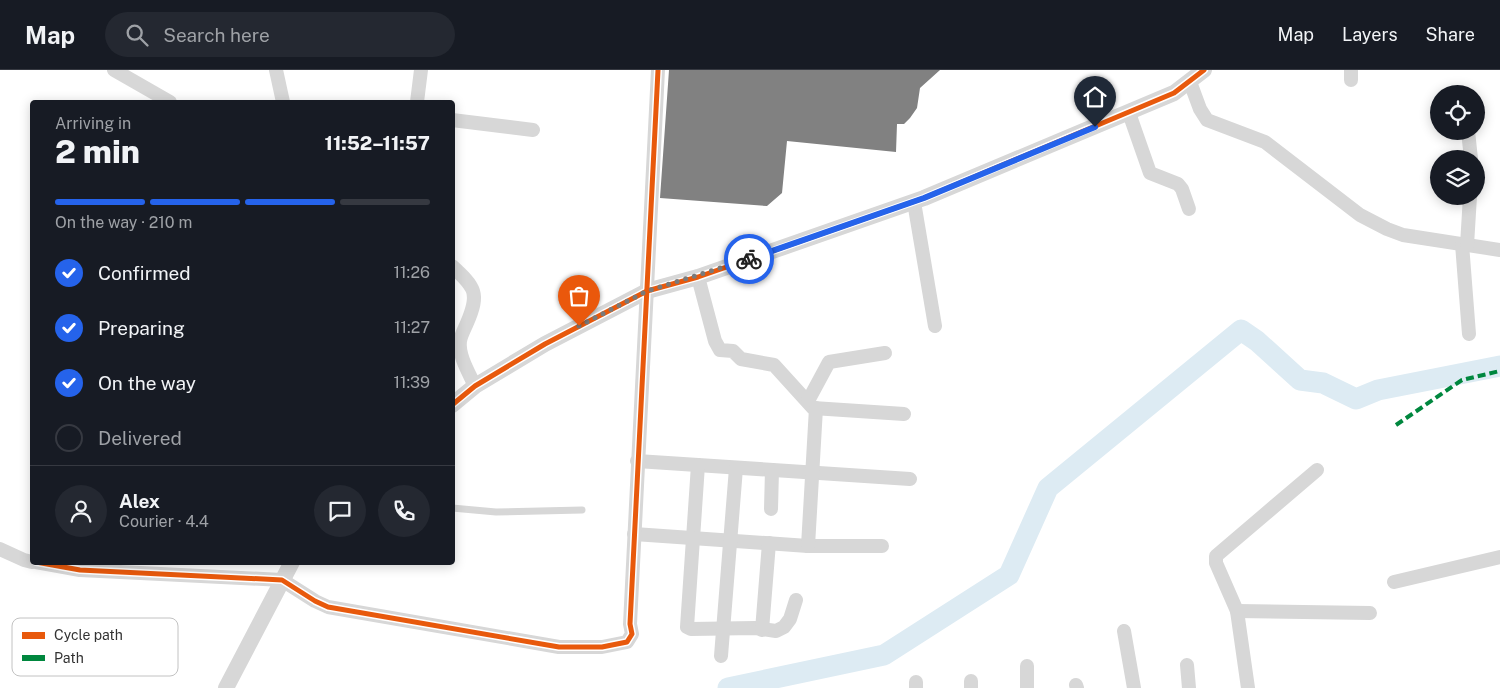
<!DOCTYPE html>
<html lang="en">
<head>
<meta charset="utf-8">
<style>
  :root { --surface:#171b24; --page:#242831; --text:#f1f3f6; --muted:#9ea1a6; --line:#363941; --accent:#2563eb }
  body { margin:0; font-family:"Public Sans",sans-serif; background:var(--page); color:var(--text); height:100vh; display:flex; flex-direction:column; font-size:19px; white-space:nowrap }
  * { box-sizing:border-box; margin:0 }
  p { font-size:16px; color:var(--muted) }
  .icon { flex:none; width:28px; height:28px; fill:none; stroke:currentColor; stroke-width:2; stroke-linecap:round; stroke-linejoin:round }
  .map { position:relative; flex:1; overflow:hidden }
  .details { position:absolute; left:30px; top:30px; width:425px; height:465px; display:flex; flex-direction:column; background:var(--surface); border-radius:5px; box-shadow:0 2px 12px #0003 }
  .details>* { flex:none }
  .controls { position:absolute; left:1430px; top:15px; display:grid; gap:10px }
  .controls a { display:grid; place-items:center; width:55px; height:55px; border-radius:50%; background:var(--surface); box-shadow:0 2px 12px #0003; font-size:25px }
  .pin { position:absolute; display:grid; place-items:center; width:42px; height:42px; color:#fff; margin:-51px -21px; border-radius:50% 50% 50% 0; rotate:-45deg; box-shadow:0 0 5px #0007 }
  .pin .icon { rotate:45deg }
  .courier { position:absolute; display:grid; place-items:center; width:50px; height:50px; margin:-25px; border:4px solid #2563eb; border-radius:50%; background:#fff; color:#222; box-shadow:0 1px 6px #0007 }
  .summary em { font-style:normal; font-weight:800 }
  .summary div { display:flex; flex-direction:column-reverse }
  .summary { display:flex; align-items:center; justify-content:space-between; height:85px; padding:0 25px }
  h1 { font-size:32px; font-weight:800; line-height:38px }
  .bar { display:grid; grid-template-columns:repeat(4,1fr); gap:8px 5px; align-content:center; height:60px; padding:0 25px }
  .bar i { height:6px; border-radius:4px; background:var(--line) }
  .bar .active { background:var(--accent) }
  .bar p { grid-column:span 4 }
  .line { display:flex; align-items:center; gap:12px; padding:0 25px; border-top:1px solid var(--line) }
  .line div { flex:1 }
  .round { display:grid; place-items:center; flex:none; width:52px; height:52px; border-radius:26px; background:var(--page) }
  ol { padding:0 25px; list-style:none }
  li { display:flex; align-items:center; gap:15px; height:55px }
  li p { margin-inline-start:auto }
  li .icon { padding:5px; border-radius:50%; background:var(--accent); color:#fff; stroke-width:4 }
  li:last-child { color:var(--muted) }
  li i { width:28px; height:28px; border:2px solid var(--line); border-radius:50% }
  header { display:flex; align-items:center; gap:30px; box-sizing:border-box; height:70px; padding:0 25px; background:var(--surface); border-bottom:1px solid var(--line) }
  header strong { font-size:24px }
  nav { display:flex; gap:28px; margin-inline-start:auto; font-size:18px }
  .search { width:350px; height:45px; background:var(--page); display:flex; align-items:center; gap:12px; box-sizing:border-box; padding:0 18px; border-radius:28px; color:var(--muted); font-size:19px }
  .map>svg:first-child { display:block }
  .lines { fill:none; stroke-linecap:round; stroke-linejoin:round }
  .river { stroke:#ddebf3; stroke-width:21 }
  .building { fill:#818181 }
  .service { stroke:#d7d7d7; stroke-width:7 }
  .minor { stroke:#d7d7d7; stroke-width:14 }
  .tertiary { stroke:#d7d7d7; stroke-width:16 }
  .quiet { stroke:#00873e; stroke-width:4; stroke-dasharray:8 4; stroke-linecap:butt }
  .cycleway-casing { stroke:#fff; stroke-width:8 }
  .cycleway { stroke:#e8590c; stroke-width:5 }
  .done { stroke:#7a7a7a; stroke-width:5; stroke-dasharray:0 9 }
  .route { stroke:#2563eb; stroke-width:6 }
  .key { fill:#fff; stroke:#c2c2c2; stroke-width:1 }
  .key-label { font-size:14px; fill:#333 }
</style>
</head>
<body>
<header>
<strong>Map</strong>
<div class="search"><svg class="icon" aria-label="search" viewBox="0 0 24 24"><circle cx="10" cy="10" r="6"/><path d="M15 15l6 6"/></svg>Search here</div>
<nav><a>Map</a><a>Layers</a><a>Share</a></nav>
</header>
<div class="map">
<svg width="1500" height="618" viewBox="0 0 1500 618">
  <rect width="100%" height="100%" fill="#fff"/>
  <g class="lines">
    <polyline class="river" points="728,618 884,585 1009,505 1048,418 1241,260 1257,271 1300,310 1323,313 1356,329 1378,320 1500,296"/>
  </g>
  <polygon class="building" points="669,0 940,0 920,18 917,38 910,48 904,54 897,54 896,82 787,71 782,123 767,136 660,128"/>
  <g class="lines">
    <polyline class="service" points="452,438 496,442 582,440"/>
    <g class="minor">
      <polyline points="114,0 170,32"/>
      <polyline points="276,0 283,32"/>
      <polyline points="1351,0 1351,10"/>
      <polyline points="1190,12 1200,39 1207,50 1265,72 1360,145 1387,159 1403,165 1500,180"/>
      <polyline points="417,32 421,0"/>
      <polyline points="1129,43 1150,103 1178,114 1182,119 1189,139"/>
      <polyline points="452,50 533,60"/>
      <polyline points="1468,61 1471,89"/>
      <polyline points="914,132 935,256"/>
      <polyline points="1462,174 1469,264"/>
      <polyline points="1467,175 1470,126"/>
      <path d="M452 196C475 217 480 223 467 253 465 258 461 265 460 271 458 285 469 303 475 316"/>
      <polyline points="698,207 715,271 720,280 733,281 741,289 774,295 813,338 904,344"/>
      <polyline points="808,331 829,292 885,283"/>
      <polyline points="637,391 910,409"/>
      <polyline points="698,395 687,557 691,559 755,558 776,561 784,557 790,549 796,530"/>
      <polyline points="771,439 772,400"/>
      <polyline points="634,464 808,476 882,476"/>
      <polyline points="808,476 816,338"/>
      <polyline points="0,479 24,490 32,492"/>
      <polyline points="36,492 80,500 282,510 315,531 328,537 559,577 602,577 627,572 632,564 630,554 658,0"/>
      <polyline points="1394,512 1500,487"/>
      <polyline points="1237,541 1370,543"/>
      <polyline points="762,560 769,473"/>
      <polyline points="1124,561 1134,618"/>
      <polyline points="721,586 736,398"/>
      <polyline points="1187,595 1189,618"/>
      <polyline points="1027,596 1027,618"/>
      <polyline points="971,611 971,618"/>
      <polyline points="916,612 916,618"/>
      <polyline points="1076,615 1077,618"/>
      <polyline points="1248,618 1237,541 1216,493 1216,486 1317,400"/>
    </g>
    <g class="tertiary">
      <polyline points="452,335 475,316 545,274 647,221 698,207 924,128 1174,23 1204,0"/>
      <polyline points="226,618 292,492"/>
    </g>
    <polyline class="quiet" points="1396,355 1462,310 1500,301"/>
    <g class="cycleway-casing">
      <g id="cycleway">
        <polyline points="452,335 475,316 545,274 647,221 698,207 924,128 1174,23 1204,0"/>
        <polyline points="36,492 80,500 282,510 315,531 328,537 559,577 602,577 627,572 632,564 630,554 658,0"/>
      </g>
    </g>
    <use href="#cycleway" class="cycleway"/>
  </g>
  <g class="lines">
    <polyline class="done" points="579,256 647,221 749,189"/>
    <polyline class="route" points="749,189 924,128 1095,57"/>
  </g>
  <rect x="12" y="548" width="166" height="58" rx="8" class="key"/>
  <rect x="22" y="562" width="23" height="7" fill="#e8590c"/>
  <rect x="22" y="585" width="23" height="6" fill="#00873e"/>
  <g class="key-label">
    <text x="54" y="570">Cycle path</text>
    <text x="54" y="593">Path</text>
  </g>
</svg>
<div class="controls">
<a><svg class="icon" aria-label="locate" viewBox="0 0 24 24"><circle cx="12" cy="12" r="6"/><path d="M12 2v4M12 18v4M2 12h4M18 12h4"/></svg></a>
<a><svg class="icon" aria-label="layers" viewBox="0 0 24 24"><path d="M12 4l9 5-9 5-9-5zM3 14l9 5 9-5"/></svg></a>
</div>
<div class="pin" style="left:579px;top:256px;background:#ea580c"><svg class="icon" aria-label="bag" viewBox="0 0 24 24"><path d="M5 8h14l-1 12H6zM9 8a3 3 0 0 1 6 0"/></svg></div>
<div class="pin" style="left:1095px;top:57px;background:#1f2937"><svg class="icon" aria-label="home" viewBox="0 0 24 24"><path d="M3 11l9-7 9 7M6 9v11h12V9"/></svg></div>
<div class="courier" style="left:749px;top:189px"><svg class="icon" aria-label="bike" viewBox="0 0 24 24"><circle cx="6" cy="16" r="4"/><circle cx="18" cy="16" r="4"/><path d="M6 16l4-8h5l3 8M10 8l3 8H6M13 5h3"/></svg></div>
<section class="details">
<div class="summary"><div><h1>2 min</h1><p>Arriving in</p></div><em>11:52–11:57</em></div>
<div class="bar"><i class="active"></i><i class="active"></i><i class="active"></i><i></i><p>On the way · 210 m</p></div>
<ol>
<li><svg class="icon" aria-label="check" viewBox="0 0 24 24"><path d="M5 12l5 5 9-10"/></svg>Confirmed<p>11:26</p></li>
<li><svg class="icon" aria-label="check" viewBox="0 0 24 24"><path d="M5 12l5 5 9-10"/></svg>Preparing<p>11:27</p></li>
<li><svg class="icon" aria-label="check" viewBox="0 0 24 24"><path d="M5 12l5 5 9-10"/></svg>On the way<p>11:39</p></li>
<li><i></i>Delivered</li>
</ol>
<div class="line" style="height:90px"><a class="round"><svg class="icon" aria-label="person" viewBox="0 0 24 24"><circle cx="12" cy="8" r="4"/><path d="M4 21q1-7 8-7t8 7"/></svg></a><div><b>Alex</b><p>Courier · 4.4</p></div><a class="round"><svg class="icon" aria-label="chat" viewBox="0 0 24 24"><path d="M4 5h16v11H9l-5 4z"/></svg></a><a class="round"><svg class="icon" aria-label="phone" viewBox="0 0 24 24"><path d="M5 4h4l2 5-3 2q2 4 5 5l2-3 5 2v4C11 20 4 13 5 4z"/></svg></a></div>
</section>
</div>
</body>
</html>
